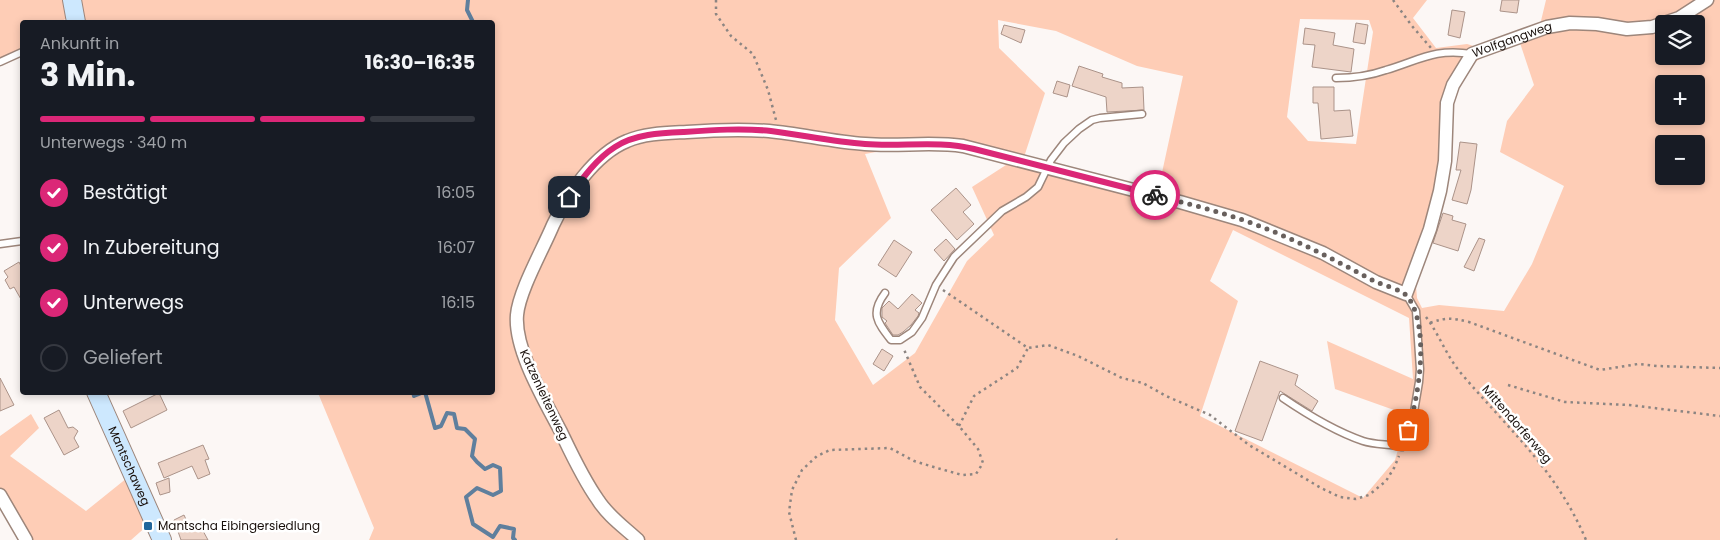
<!DOCTYPE html>
<html lang="de">
<head>
<meta charset="utf-8">
<style>
  :root { --surface:#171b24; --page:#242831; --text:#f1f3f6; --muted:#9ea1a6; --line:#363941; --accent:#db2777 }
  body { margin:0; font-family:Poppins,sans-serif; background:var(--page); color:var(--text); height:100vh; display:flex; flex-direction:column; font-size:19px; white-space:nowrap }
  * { box-sizing:border-box; margin:0 }
  p { font-size:16px; color:var(--muted) }
  .icon { flex:none; width:28px; height:28px; fill:none; stroke:currentColor; stroke-width:2; stroke-linecap:round; stroke-linejoin:round }
  .map { position:relative; flex:1; overflow:hidden }
  .drawer { position:absolute; left:20px; top:20px; width:475px; height:375px; display:flex; flex-direction:column; background:var(--surface); border-radius:5px; box-shadow:0 2px 8px #0003 }
  .drawer>* { flex:none }
  .buttons { position:absolute; left:1655px; top:15px; display:grid; gap:10px }
  .buttons a { display:grid; place-items:center; width:50px; height:50px; border-radius:5px; background:var(--surface); box-shadow:0 2px 8px #0003; font-size:25px }
  .pin { position:absolute; display:grid; place-items:center; width:42px; height:42px; color:#fff; margin:-21px; border-radius:10px; box-shadow:0 2px 8px #0006 }
  .courier { position:absolute; display:grid; place-items:center; width:50px; height:50px; margin:-25px; border:4px solid #db2777; border-radius:50%; background:#fff; color:#222; box-shadow:0 1px 6px #0007 }
  .overview em { font-style:normal; font-weight:700 }
  .overview div { display:flex; flex-direction:column-reverse }
  .overview { display:flex; align-items:center; justify-content:space-between; height:85px; padding:0 20px }
  h1 { font-size:32px; font-weight:700; line-height:38px }
  .bar { display:grid; grid-template-columns:repeat(4,1fr); gap:8px 5px; align-content:center; height:60px; padding:0 20px }
  .bar i { height:6px; border-radius:4px; background:var(--line) }
  .bar .on { background:var(--accent) }
  .bar p { grid-column:span 4 }
  ol { padding:0 20px; list-style:none }
  li { display:flex; align-items:center; gap:15px; height:55px }
  li p { margin-inline-start:auto }
  li .icon { padding:5px; border-radius:50%; background:var(--accent); color:#fff; stroke-width:4 }
  li:last-child { color:var(--muted) }
  li i { width:28px; height:28px; border:2px solid var(--line); border-radius:50% }
  .map>svg:first-child { display:block }
  .green { fill:#fecdb6; fill-rule:evenodd }
  .lines { fill:none; stroke-linecap:round; stroke-linejoin:round }
  .stream { stroke:#5f7f9d; stroke-width:4 }
  .building { fill:#edd4c8; stroke:#ab9389 }
  .lane-casing { stroke:#9d867b; stroke-width:9 }
  .street-casing { stroke:#9d867b; stroke-width:15 }
  .secondary-casing { stroke:#9d867b; stroke-width:20 }
  .path { stroke:#8c8582; stroke-width:2.5; stroke-dasharray:2.5 4; stroke-linecap:butt }
  .lane { stroke:#fff; stroke-width:6 }
  .street { stroke:#fff; stroke-width:12 }
  .secondary { stroke:#cde8fe; stroke-width:18 }
  .done { stroke:#68605d; stroke-width:5; stroke-dasharray:0 9 }
  .route { stroke:#db2777; stroke-width:6 }
  .poi-dot { fill:#22669b; stroke:#fff; stroke-width:2 }
  .labels { text-anchor:middle; stroke-width:5; stroke-linejoin:round; paint-order:stroke }
  .street-label { font-size:12px; fill:#180f0b; stroke:#fff }
  .poi-label { font-size:12px; fill:#180f0b; stroke:#fff; text-anchor:start }
</style>
</head>
<body>
<div class="map">
<svg width="1720" height="540" viewBox="0 0 1720 540">
  <rect width="100%" height="100%" fill="#fcf7f5"/>
  <g class="green">
    <polygon points="0,0 65,0 68,17 61,22 22,22 22,48 0,58"/>
    <path d="M81 0H1427L1413 18 1436 48 1467 44 1477 47 1540 25 1546 0H1720V540H643L618 513 613 523 634 540H369L374 528 318 393 492 392V22H82L78 1ZM1300 19 1369 20 1373 32 1356 144 1308 141 1287 117ZM998 20 1056 31 1137 66 1183 76 1158 191 1024 157 1045 93 999 48ZM1664 24H1696V56H1664ZM1519 40 1534 85 1507 121 1500 152 1564 186 1532 264 1504 311 1439 305 1422 308 1417 298 1416 286 1448 181 1452 110 1459 88 1471 65 1491 51ZM1664 84H1696V116H1664ZM1664 144H1696V176H1664ZM928 147 972 152 1006 165 972 187 994 235 967 261 915 353 873 385 835 320 839 268 891 218 865 154 893 149ZM1233 230 1409 318 1413 379 1327 341 1335 389 1408 415 1395 460 1363 498 1200 416 1238 301 1210 281Z"/>
    <polygon points="31,414 39,428 10,456 86,511 127,478 148,525 131,540 29,540 0,489 0,436"/>
  </g>
  <g class="lines">
    <g class="stream">
      <polyline points="468,0 467,10 473,22"/>
      <polyline points="413,392 414,396 424,392"/>
      <polyline points="425,392 435,428 441,426 447,413 454,414 457,428 465,429 475,439 472,456 477,462 485,469 493,465 500,468 501,491 493,495 477,488 466,497 473,524 493,537 500,526 514,529 513,538 515,540"/>
    </g>
  </g>
  <g class="building">
    <polygon points="1502,0 1519,0 1517,13 1500,11"/>
    <polygon points="1452,10 1465,12 1460,38 1448,35"/>
    <polygon points="1356,23 1368,25 1365,44 1353,42"/>
    <polygon points="1004,25 1025,30 1021,43 1001,34"/>
    <polygon points="1305,28 1335,33 1333,45 1354,49 1351,72 1312,67 1315,45 1303,44"/>
    <polygon points="1079,66 1103,74 1102,77 1122,83 1122,88 1143,87 1144,110 1107,112 1106,97 1072,86"/>
    <polygon points="1057,81 1070,85 1067,97 1053,93"/>
    <polygon points="1313,87 1334,87 1334,111 1350,110 1353,136 1321,139 1318,103 1313,103"/>
    <polygon points="1460,142 1477,144 1471,190 1467,204 1452,200 1461,170 1456,170"/>
    <polygon points="956,188 971,205 963,212 974,224 957,240 931,210"/>
    <polygon points="1443,213 1453,216 1452,220 1466,224 1458,251 1433,243"/>
    <polygon points="1479,238 1485,240 1474,271 1464,267"/>
    <polygon points="946,239 955,249 944,261 934,250"/>
    <polygon points="894,240 912,252 896,277 878,265"/>
    <polygon points="19,262 22,268 22,301 14,287 10,289 5,280 8,277 4,271"/>
    <polygon points="912,294 922,303 915,310 919,313 918,316 911,325 903,332 898,335 893,335 885,323 887,321 882,317 882,308 889,301 898,309"/>
    <polygon points="882,349 893,356 884,371 873,364"/>
    <polygon points="1260,361 1298,375 1295,385 1318,401 1312,411 1280,391 1262,441 1235,431"/>
    <polygon points="0,378 14,405 0,411"/>
    <polygon points="159,393 167,410 131,428 123,411"/>
    <polygon points="59,410 68,428 73,427 78,431 74,438 79,447 64,455 44,418"/>
    <polygon points="203,445 209,459 205,460 210,474 198,479 192,466 164,478 158,463"/>
    <polygon points="169,478 170,492 160,495 156,483"/>
    <polygon points="184,515 189,526 196,523 199,531 202,529 208,540 181,540 174,520"/>
  </g>
  <g class="lines">
    <g class="lane-casing">
      <g id="lane">
        <polyline points="0,62 22,52"/>
        <path d="M1336 78C1354 78 1369 76 1386 70 1420 60 1434 48 1472 54"/>
        <polyline points="0,244 22,241"/>
        <path d="M885 293C870 313 877 322 891 340H900L912 332 922 318 936 285 954 257 1002 211 1026 197 1038 187 1051 160 1064 143 1079 129 1092 120 1100 118 1142 114"/>
        <path d="M1283 398C1308 415 1334 431 1363 441 1375 445 1389 444 1402 447L1414 412 1419 382 1420 369 1416 311 1406 294"/>
      </g>
    </g>
    <g class="street-casing">
      <g id="street">
        <polyline points="0,495 26,540"/>
        <path id="s1" d="M638 540C624 527 608 516 598 500 583 479 572 455 561 432 545 401 514 350 517 315 519 291 543 249 553 225 567 195 595 154 627 141 645 133 668 133 687 132 714 130 741 129 769 131 801 134 833 142 865 144 898 147 930 141 963 146L1180 202 1242 220 1323 253 1376 282 1406 294 1430 229 1440 191 1445 161 1447 103 1453 85 1472 54 1547 27 1570 23 1597 24 1627 29 1652 27 1679 18 1707 0"/>
      </g>
    </g>
    <g class="secondary-casing">
      <g id="secondary">
        <polyline points="72,0 76,22"/>
        <path id="s2" d="M96 392 162 540"/>
      </g>
    </g>
    <g class="path">
      <polyline points="716,0 716,14 731,36 753,54 768,90 776,120"/>
      <polyline points="1393,0 1412,26 1431,48"/>
      <polyline points="943,290 1028,348 1048,345 1078,356 1122,378 1143,383 1166,396 1210,415 1249,445 1321,488 1340,497 1356,499 1369,495 1386,481 1394,468 1399,456"/>
      <path d="M1426 317C1439 334 1446 355 1460 372 1508 429 1556 469 1586 540"/>
      <path d="M1430 323C1446 317 1453 318 1469 322L1600 370 1638 364 1657 366 1720 368"/>
      <polyline points="1508,385 1565,402 1629,405 1720,416"/>
      <polyline points="959,426 974,396 1017,368 1028,348"/>
      <polyline points="1116,539 1117,540"/>
      <polyline points="796,540 789,512 792,490 802,470 817,456 830,450 890,448 914,461 937,468 962,475 976,474 983,463 978,449 959,426 920,387 903,347"/>
    </g>
    <use href="#lane" class="lane"/>
    <use href="#street" class="street"/>
    <use href="#secondary" class="secondary"/>
  </g>
  <g class="lines">
    <path class="done" d="M1155 195C1184 203 1214 210 1243 220 1289 236 1331 258 1374 281 1382 285 1403 290 1408 297 1430 328 1419 395 1408 430"/>
    <path class="route" d="M569 197C582 179 596 159 615 147 635 134 661 133 684 132 713 130 742 128 771 131 803 135 834 142 865 144 902 147 938 140 974 149L1155 195"/>
  </g>
  <rect class="poi-dot" x="143" y="521" width="10" height="10" rx="2.5"/>
  <g class="labels">
    <g class="street-label">
      <text dy="4" stroke="none"><textPath href="#s1" startOffset="1574">Wolfgangweg</textPath></text>
      <text transform="translate(544 395) rotate(65)" y="4">Katzenleitenweg</text>
      <text transform="translate(1517 424) rotate(49)" y="4">Mittendorferweg</text>
      <text dy="4" stroke="none"><textPath href="#s2" startOffset="81">Mantschaweg</textPath></text>
    </g>
    <g class="poi-label">
      <text x="158" y="530">Mantscha Eibingersiedlung</text>
    </g>
  </g>
</svg>
<div class="buttons">
<a><svg class="icon" aria-label="layers" viewBox="0 0 24 24"><path d="M12 4l9 5-9 5-9-5zM3 14l9 5 9-5"/></svg></a>
<a>+</a>
<a>−</a>
</div>
<div class="pin" style="left:1408px;top:430px;background:#ea580c"><svg class="icon" aria-label="bag" viewBox="0 0 24 24"><path d="M5 8h14l-1 12H6zM9 8a3 3 0 0 1 6 0"/></svg></div>
<div class="pin" style="left:569px;top:197px;background:#1f2937"><svg class="icon" aria-label="home" viewBox="0 0 24 24"><path d="M3 11l9-7 9 7M6 9v11h12V9"/></svg></div>
<div class="courier" style="left:1155px;top:195px"><svg class="icon" aria-label="bike" viewBox="0 0 24 24"><circle cx="6" cy="16" r="4"/><circle cx="18" cy="16" r="4"/><path d="M6 16l4-8h5l3 8M10 8l3 8H6M13 5h3"/></svg></div>
<section class="drawer">
<div class="overview"><div><h1>3 Min.</h1><p>Ankunft in</p></div><em>16:30–16:35</em></div>
<div class="bar"><i class="on"></i><i class="on"></i><i class="on"></i><i></i><p>Unterwegs · 340 m</p></div>
<ol>
<li><svg class="icon" aria-label="check" viewBox="0 0 24 24"><path d="M5 12l5 5 9-10"/></svg>Bestätigt<p>16:05</p></li>
<li><svg class="icon" aria-label="check" viewBox="0 0 24 24"><path d="M5 12l5 5 9-10"/></svg>In Zubereitung<p>16:07</p></li>
<li><svg class="icon" aria-label="check" viewBox="0 0 24 24"><path d="M5 12l5 5 9-10"/></svg>Unterwegs<p>16:15</p></li>
<li><i></i>Geliefert</li>
</ol>
</section>
</div>
</body>
</html>
